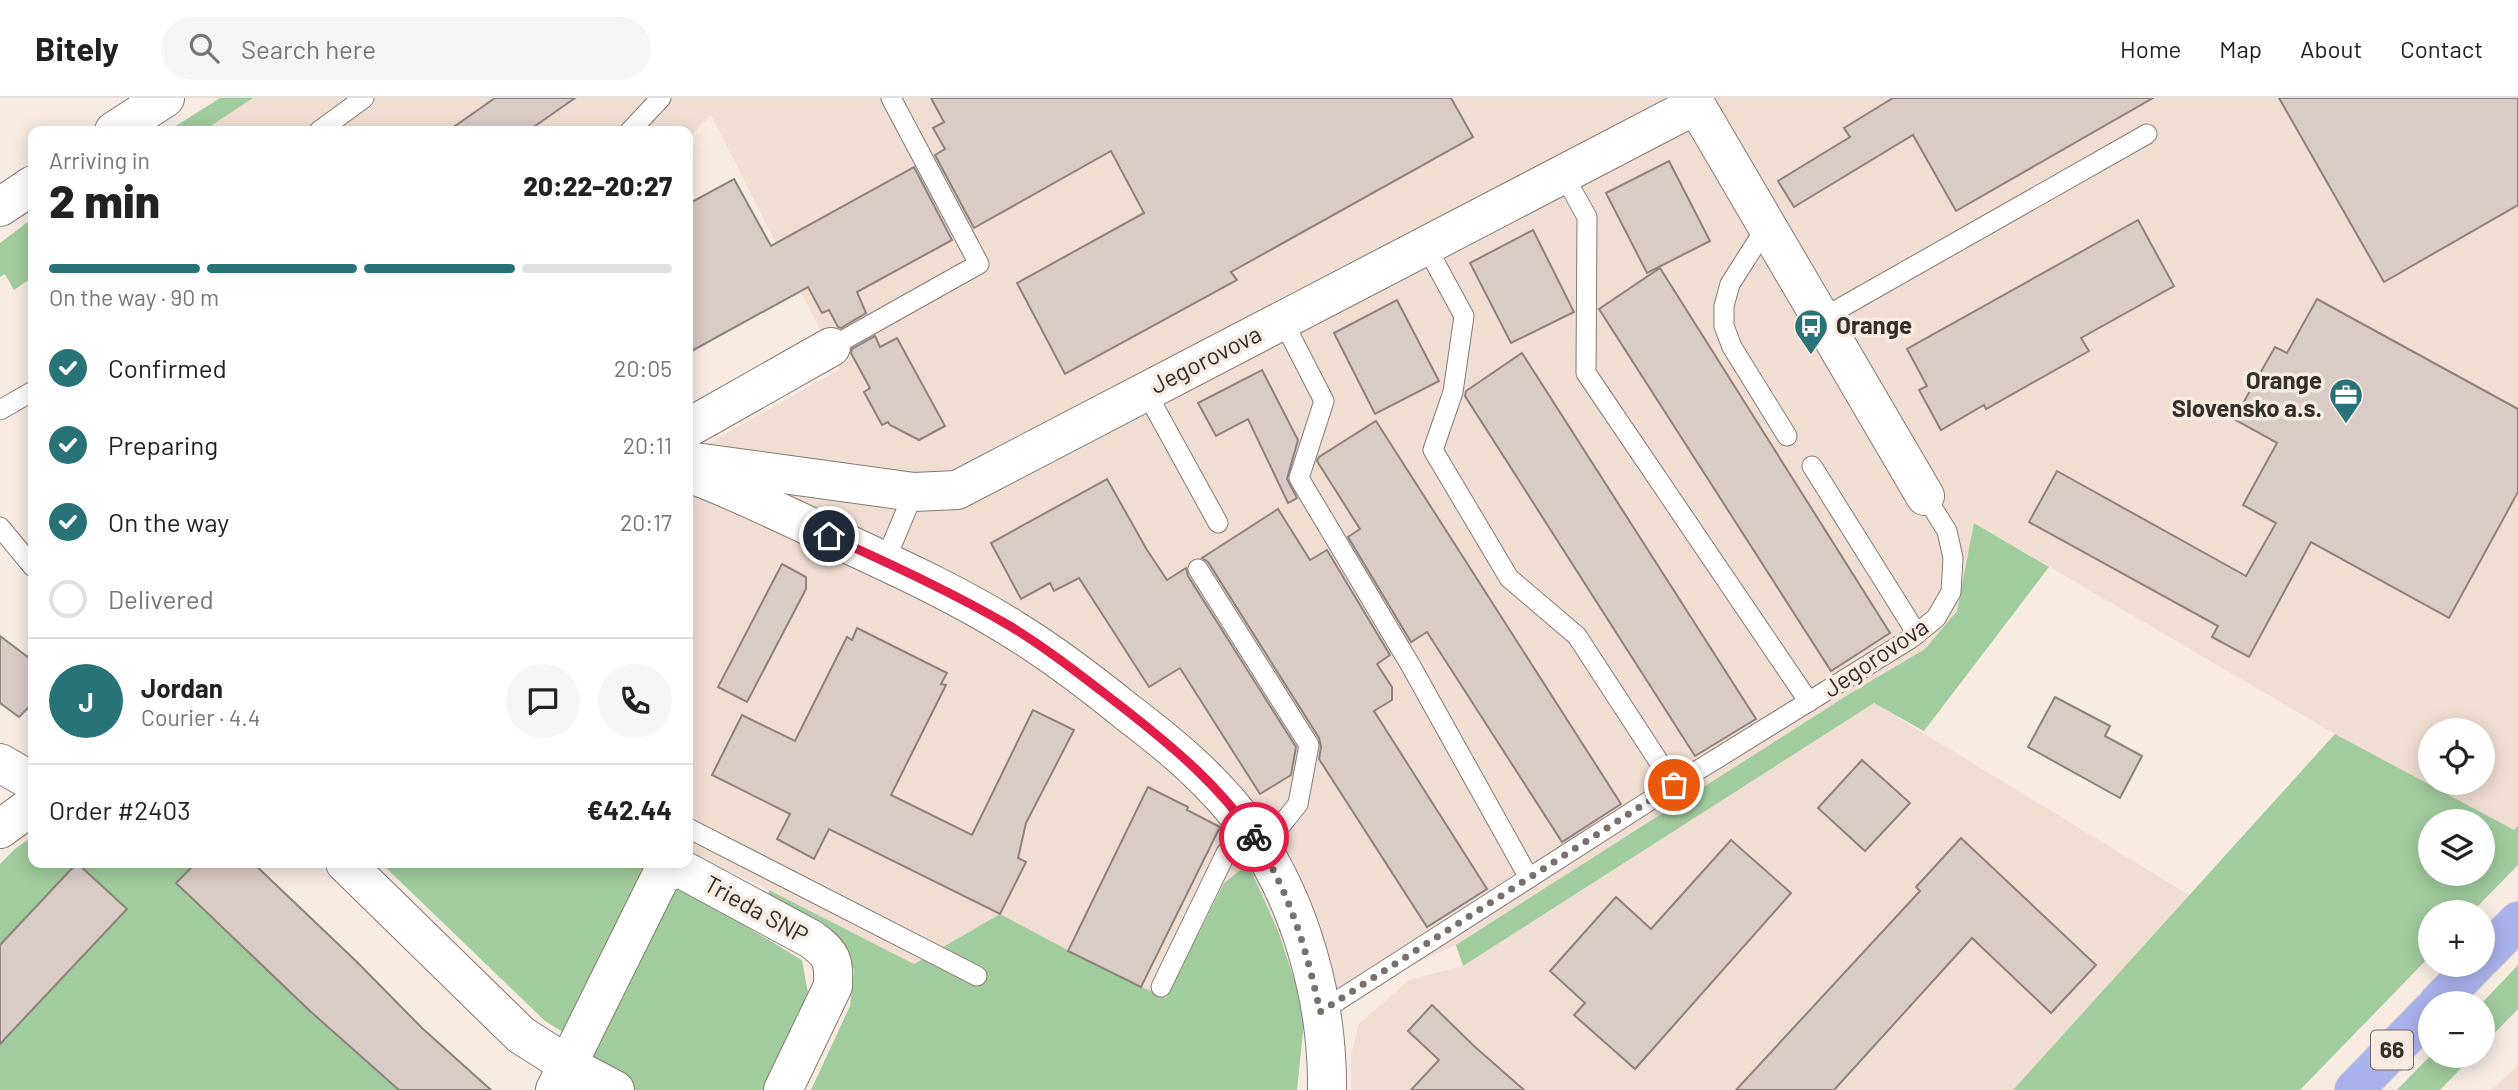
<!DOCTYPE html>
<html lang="en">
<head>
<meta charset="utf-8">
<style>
  :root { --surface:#fff; --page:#f6f6f6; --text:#222; --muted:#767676; --line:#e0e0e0; --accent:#287377 }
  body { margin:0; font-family:Barlow,sans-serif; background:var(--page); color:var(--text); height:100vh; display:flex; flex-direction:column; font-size:26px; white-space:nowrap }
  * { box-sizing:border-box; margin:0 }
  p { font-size:23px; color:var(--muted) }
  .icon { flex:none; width:38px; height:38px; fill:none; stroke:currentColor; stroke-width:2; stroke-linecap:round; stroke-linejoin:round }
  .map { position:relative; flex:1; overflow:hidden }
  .details { position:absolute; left:28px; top:28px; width:665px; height:742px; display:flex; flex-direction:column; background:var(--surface); border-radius:14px; box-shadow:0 4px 18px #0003 }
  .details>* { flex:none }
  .buttons { position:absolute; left:2418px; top:620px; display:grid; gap:14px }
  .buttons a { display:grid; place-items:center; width:77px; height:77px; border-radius:50%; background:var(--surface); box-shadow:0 4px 18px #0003; font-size:35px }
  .pin { position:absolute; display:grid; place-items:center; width:60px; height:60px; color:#fff; margin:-30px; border:4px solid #fff; border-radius:50%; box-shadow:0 2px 7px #0007 }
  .courier { position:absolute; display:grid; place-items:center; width:70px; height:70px; margin:-35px; border:5px solid #e11d48; border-radius:50%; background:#fff; color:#222; box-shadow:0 2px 9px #0007 }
  .head em { font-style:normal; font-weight:800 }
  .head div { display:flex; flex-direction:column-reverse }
  .head { display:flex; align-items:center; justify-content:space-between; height:119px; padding:0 21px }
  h1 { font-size:46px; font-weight:800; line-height:52px }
  .bar { display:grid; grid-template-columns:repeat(4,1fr); gap:10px 7px; align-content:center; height:84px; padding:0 21px }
  .bar i { height:9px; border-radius:5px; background:var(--line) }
  .bar .selected { background:var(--accent) }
  .bar p { grid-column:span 4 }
  .line { display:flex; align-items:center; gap:18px; padding:0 21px; border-top:2px solid var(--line) }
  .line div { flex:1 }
  .round { display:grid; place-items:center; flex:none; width:74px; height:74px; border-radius:37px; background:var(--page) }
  ol { padding:0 21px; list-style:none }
  li { display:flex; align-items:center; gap:21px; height:77px }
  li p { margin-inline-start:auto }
  li .icon { padding:7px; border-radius:50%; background:var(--accent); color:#fff; stroke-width:4 }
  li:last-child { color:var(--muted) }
  li i { width:38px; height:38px; border:4px solid var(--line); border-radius:50% }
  header { display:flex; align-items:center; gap:42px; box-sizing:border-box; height:98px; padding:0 35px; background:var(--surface); border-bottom:2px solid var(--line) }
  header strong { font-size:33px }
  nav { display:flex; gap:38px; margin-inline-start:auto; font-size:24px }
  .search { width:490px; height:63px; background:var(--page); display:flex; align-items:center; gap:18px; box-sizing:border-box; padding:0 24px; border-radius:38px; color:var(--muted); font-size:26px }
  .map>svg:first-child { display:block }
  .built { fill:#f1ded2; fill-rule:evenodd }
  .green { fill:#a1cc9d; fill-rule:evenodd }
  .building { fill:#d9cbc6; stroke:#8f827d; stroke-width:2 }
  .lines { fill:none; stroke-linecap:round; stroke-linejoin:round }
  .service-casing { stroke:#857a73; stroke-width:21 }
  .minor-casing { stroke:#857a73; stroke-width:40 }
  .tertiary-casing { stroke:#857a73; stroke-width:40 }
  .primary-casing { stroke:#cecdcc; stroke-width:40 }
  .service { stroke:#fff; stroke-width:19 }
  .minor { stroke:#fff; stroke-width:38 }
  .tertiary { stroke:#fff; stroke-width:38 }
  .primary { stroke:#aab2ec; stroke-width:38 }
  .done { stroke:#78716b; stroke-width:7; stroke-dasharray:0 12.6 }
  .route { stroke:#e11d48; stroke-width:9 }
  .labels { text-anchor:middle; stroke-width:7; stroke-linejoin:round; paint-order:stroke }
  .shield { fill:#f7ebe2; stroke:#6e6762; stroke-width:2 }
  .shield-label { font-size:23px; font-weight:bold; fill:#332f2b }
  .poi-label { font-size:24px; font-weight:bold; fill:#332f2b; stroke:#f7ebe2; text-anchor:start }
  .street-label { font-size:24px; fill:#332f2b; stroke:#f7ebe2 }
</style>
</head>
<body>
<header>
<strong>Bitely</strong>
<div class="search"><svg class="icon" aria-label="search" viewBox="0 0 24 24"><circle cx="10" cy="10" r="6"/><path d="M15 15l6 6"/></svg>Search here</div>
<nav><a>Home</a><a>Map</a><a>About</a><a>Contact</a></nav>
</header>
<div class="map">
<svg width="2518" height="992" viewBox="0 0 2518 992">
  <rect width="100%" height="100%" fill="#f7ebe2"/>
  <g class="built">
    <path d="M253 0H2518V728L2514 733 2335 636 1975 425 1957 513 1925 551 1854 593 1456 847 1305 914 1278 833 1224 785 1166 900 1107 873 1000 816 914 866 769 792 688 754V357L840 271 711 17 688 40V33H203ZM2431 632H2483V684H2431Z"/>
    <polygon points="1874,605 2189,797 2013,992 1351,992 1351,957 1359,926 1409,882 1463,868"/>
    <polygon points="2518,968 2518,992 2491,992"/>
  </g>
  <g class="green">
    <polygon points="220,0 253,0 203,33 168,33"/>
    <polygon points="33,120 33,179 14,192 5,176 0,179 0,145"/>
    <polygon points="1974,425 2049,469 1924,633 1874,605 1463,868 1456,847 1854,593 1925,551 1957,513"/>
    <path d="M2335 636 2514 732 2518 728V767L2472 814H2431V857L2300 992H2013ZM2431 723H2483V775H2431Z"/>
    <polygon points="33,738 33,765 196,765 177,785 400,992 0,992 0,766 15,751"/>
    <polygon points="381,765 671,765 685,792 802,862 809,901 767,992 570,992 592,952 545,923"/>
    <polygon points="1248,766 1278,833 1305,914 1297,992 811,992 850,908 854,872 841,845 768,802 769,792 914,866 1000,816 1107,873 1166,900 1224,785"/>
    <polygon points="2518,867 2518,911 2483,947 2482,905"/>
    <polygon points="2431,957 2474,957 2440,992 2397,992"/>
  </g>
  <g class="building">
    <polygon points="495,0 575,0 528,33 448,33"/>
    <polygon points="931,0 1451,0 1473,39 1231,174 1237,182 1065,276 1017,185 1144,115 1111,53 974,130 935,57 945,51 933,30 944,24"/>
    <polygon points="1893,0 2153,0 1956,113 1913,37 1794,109 1778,83 1850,39 1844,30"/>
    <polygon points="2279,0 2518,0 2518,107 2384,184"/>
    <polygon points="1669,63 1710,143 1647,175 1606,95"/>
    <polygon points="914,69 952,142 857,194 866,215 841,230 838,229 829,212 822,215 808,189 688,255 688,106 734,81 771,148"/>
    <polygon points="2138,122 2174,188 2081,240 2089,253 1986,311 1984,307 1941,332 1919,292 1927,288 1907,251"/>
    <polygon points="1533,132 1574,214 1511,245 1470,165"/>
    <polygon points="1660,170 1890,535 1831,573 1599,211"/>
    <polygon points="2317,201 2518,311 2518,394 2449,520 2311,444 2249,559 2212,539 2218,528 2029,424 2057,373 2246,478 2276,425 2243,407 2277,345 2234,321 2275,249 2287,255"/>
    <polygon points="1397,202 1439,283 1375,316 1334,235"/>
    <polygon points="875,238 880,249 897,240 945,328 919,342 890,327 888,324 882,327 864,294 870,290 851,255 852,251"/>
    <polygon points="1522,255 1756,621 1695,658 1465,298 1466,293"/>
    <polygon points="1262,272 1298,342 1287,381 1297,400 1288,405 1248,321 1216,338 1198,305"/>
    <polygon points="1376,323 1621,706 1562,744 1427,534 1411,544 1348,439 1360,431 1317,363 1319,359"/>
    <polygon points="1107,381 1147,452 1167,482 1186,470 1188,478 1296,649 1291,677 1260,696 1180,570 1149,589 1079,480 1054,493 1050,485 1021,501 991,445"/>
    <polygon points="1278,411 1310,462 1327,452 1390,557 1377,566 1392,589 1392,602 1374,613 1487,791 1427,829 1319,661 1321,649 1319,640 1208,464 1202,460"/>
    <polygon points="782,466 806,479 806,491 747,604 718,589"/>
    <polygon points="857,530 947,575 941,586 946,587 891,697 972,737 1033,612 1074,632 1026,725 1018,760 1026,764 1000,816 829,731 814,761 777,741 790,716 712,677 742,617 795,643 847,539 852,542"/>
    <polygon points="0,538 33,563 33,605 19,619 0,605"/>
    <polygon points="2055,599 2110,628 2105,638 2142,658 2120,700 2028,649"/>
    <polygon points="1862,662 1910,705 1865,753 1818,710"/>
    <polygon points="1148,689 1188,709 1187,712 1220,729 1141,889 1068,853"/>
    <polygon points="1961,740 2096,867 2051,915 1972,840 1834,992 1736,992 1920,793 1916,789"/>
    <polygon points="1731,742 1791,795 1635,971 1574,917 1585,905 1550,873 1616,799 1651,831"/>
    <polygon points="77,765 127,811 0,946 0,847"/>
    <polygon points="196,765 253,765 357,864 422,930 491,992 399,992 310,913 176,785"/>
    <polygon points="1432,907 1474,948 1524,992 1411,992 1439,962 1408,933"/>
  </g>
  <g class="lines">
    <g class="service-casing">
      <g id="service">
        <polyline points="319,33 364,0"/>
        <polyline points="630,33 661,0"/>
        <polyline points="1563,76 1587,119 1586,275 1809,604"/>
        <polyline points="1767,128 1730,186 1724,208 1724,228 1732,249 1787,338"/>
        <polyline points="1426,148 1464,218 1453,294 1433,352 1509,480 1577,538 1674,687"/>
        <polyline points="1821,221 2147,36"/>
        <polyline points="1283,223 1324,303 1299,380 1411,568 1529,780"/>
        <polyline points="831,249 979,166 891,0"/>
        <polyline points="1146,294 1218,425"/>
        <polyline points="0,312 33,293"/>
        <polyline points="1812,368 1917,536"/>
        <polyline points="0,429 33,469"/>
        <polyline points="885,463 914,394"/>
        <polyline points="1198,471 1309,647 1298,706 1262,751"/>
        <polyline points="688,730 977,878"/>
        <polyline points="1161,889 1226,755 1249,731"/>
        <polyline points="1320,914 1674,687 1910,541 1936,520 1951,494 1953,460 1947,433 1925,398"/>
      </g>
    </g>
    <g class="minor-casing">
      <g id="minor">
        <polyline points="688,330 831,249"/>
        <polyline points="688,363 914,394 957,392 1696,7 1925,398"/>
        <path d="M696 378C739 394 780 415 822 434 886 464 952 493 1011 530 1052 555 1090 584 1127 614 1172 648 1216 685 1249 731 1301 804 1328 903 1327 992"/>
        <polyline points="0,665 33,684"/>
        <polyline points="0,731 33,707"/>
        <polyline points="345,765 521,937 568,967 615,992"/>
        <path d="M555 992 660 780 672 770 685 773 811 841C832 856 834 862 833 888L783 992"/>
      </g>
    </g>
    <g class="tertiary-casing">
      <g id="tertiary">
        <polyline points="114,33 165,0"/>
        <polyline points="0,109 33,87"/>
      </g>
    </g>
    <g class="primary-casing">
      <g id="primary">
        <polyline points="2483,859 2518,823"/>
        <polyline points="2438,905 2476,866"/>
        <polyline points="2354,992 2431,913"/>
      </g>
    </g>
    <use href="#service" class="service"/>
    <use href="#minor" class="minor"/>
    <use href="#tertiary" class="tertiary"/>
    <use href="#primary" class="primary"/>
  </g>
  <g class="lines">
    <path class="done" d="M1254 739C1289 792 1307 852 1320 914L1674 687"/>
    <path class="route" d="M829 438C890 466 952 494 1010 528 1051 553 1088 583 1126 612 1174 650 1220 688 1254 739"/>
  </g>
  <defs>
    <g id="bus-pin" transform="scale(1.75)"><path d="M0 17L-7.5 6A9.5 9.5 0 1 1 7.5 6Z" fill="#287377" stroke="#f7ebe2"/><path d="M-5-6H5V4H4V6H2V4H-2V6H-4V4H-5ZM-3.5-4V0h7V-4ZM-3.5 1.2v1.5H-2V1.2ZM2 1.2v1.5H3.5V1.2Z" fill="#fff"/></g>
    <g id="office-pin" transform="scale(1.75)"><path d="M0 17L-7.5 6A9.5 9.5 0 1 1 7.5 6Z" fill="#287377" stroke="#f7ebe2"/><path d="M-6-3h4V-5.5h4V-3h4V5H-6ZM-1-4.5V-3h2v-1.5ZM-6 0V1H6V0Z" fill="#fff"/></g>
  </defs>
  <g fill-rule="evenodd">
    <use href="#bus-pin" x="1811" y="228"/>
    <use href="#office-pin" x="2346" y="297"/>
  </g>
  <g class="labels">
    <rect class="shield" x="2371" y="932.5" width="42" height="39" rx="5"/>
    <g class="shield-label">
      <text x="2392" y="960">66</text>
    </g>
    <g class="poi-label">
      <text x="1836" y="236">Orange</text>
      <text x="2322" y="291" text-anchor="end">Orange<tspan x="2322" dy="28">Slovensko a.s.</tspan></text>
    </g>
    <g class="street-label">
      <text transform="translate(1206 262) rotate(-27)" y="8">Jegorovova</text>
      <text transform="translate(1876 560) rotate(-34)" y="8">Jegorovova</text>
      <text transform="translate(756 812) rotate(29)" y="8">Trieda SNP</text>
    </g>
  </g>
</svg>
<div class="buttons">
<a><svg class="icon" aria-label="locate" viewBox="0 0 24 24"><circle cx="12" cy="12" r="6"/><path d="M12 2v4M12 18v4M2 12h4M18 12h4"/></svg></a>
<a><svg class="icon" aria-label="layers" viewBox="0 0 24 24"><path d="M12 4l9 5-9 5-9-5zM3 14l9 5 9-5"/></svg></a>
<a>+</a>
<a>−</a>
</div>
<div class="pin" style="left:1674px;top:687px;background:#ea580c"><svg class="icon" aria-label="bag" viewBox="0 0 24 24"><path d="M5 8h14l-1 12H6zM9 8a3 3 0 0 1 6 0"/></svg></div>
<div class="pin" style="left:829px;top:438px;background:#1f2937"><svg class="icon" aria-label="home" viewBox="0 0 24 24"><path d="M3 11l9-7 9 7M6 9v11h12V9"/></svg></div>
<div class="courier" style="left:1254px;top:739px"><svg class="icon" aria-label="bike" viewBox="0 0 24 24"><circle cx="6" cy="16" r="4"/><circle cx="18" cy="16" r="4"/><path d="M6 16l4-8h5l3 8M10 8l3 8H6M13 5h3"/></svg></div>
<section class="details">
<div class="head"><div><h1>2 min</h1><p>Arriving in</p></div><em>20:22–20:27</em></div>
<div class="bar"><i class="selected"></i><i class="selected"></i><i class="selected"></i><i></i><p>On the way · 90 m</p></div>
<ol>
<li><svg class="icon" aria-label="check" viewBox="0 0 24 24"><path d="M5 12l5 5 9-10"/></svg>Confirmed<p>20:05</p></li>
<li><svg class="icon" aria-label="check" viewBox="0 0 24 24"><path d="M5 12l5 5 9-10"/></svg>Preparing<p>20:11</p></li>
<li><svg class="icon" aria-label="check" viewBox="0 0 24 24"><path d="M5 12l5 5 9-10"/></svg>On the way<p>20:17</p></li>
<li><i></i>Delivered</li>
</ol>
<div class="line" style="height:126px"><b class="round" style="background:var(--accent);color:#fff">J</b><div><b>Jordan</b><p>Courier · 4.4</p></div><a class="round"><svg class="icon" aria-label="chat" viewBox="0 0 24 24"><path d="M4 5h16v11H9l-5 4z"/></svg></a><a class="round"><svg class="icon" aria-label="phone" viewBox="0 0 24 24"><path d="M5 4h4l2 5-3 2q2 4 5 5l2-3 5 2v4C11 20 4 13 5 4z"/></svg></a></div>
<div class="line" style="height:91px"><div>Order #2403</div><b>€42.44</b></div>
</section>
</div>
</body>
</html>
